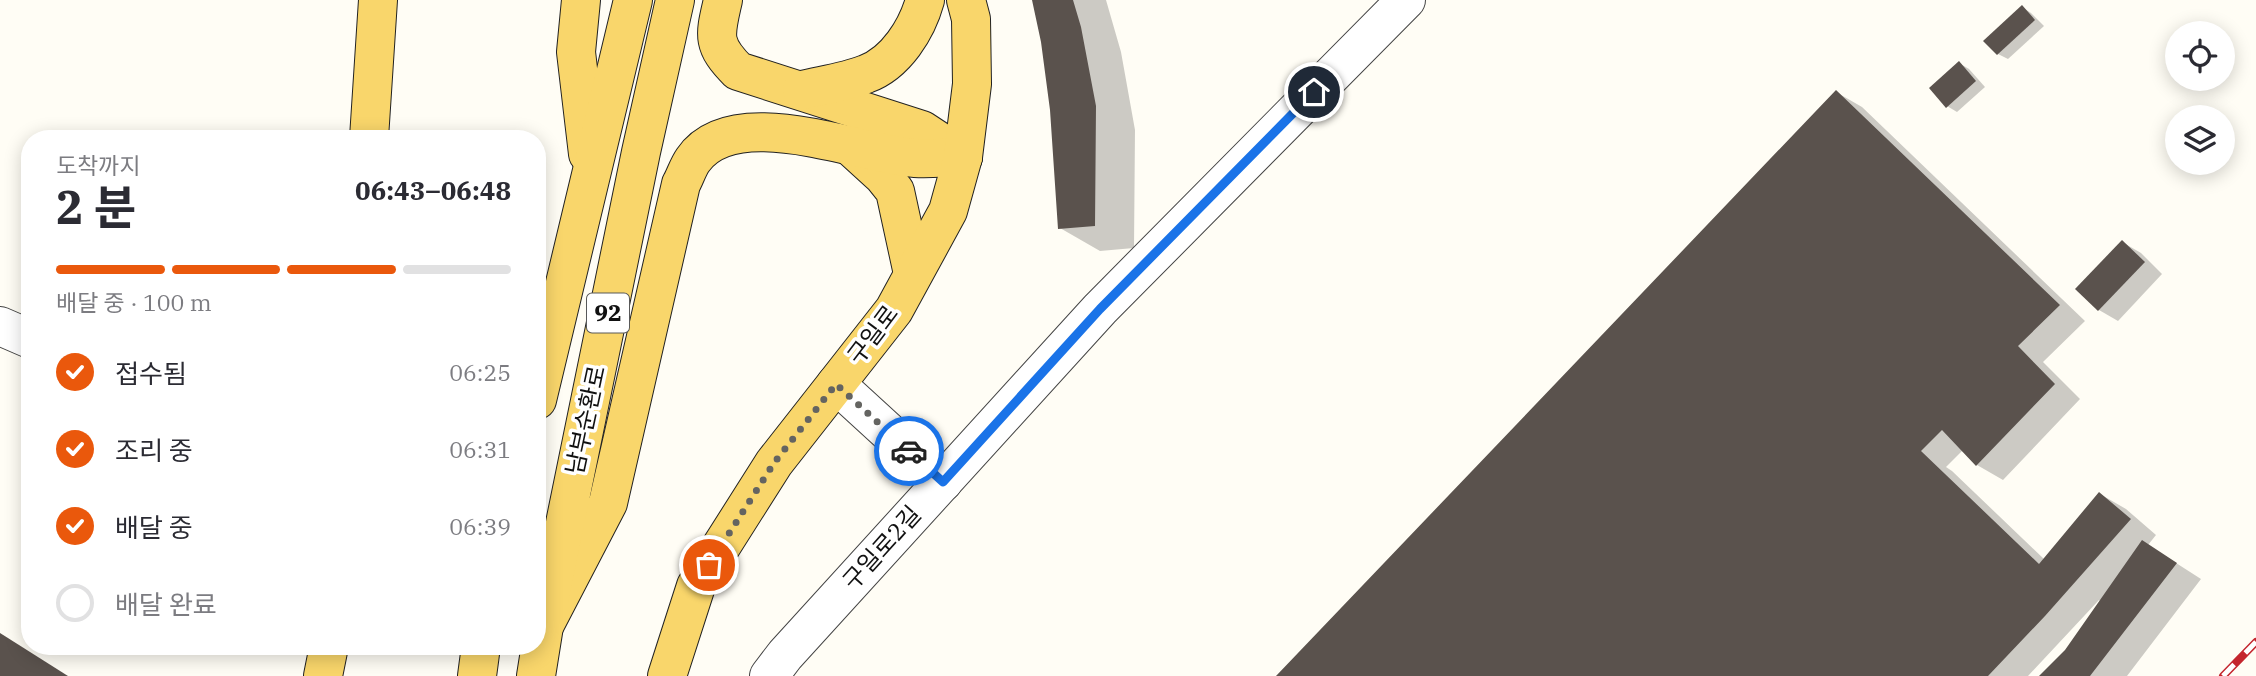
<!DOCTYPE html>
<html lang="ko">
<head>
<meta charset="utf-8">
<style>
  :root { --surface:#fff; --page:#f7f7f7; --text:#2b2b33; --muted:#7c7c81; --line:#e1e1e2; --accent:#ea580c }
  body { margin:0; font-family:"IBM Plex Serif","Noto Sans KR",serif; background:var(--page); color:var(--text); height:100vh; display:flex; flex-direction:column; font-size:26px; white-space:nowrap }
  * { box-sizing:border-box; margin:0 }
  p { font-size:23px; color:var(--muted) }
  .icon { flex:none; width:38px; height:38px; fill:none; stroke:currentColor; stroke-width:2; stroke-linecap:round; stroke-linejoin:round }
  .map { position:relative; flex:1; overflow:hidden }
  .sheet { position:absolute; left:21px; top:130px; width:525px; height:525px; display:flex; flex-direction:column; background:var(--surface); border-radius:28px; box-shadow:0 4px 18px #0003 }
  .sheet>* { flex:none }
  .buttons { position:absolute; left:2165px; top:21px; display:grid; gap:14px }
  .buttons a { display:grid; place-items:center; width:70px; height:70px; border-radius:50%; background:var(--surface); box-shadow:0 4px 18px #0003; font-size:35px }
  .pin { position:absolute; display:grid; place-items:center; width:60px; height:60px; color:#fff; margin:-30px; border:4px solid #fff; border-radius:50%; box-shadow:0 2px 7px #0007 }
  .courier { position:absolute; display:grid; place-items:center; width:70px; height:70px; margin:-35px; border:5px solid #1a73e8; border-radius:50%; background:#fff; color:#222; box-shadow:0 2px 9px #0007 }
  .head em { font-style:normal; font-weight:700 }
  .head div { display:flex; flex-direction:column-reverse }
  .head { display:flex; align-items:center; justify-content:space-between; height:119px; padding:0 35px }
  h1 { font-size:46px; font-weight:700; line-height:52px }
  .bar { display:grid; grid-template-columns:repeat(4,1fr); gap:10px 7px; align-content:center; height:84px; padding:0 35px }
  .bar i { height:9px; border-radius:5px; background:var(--line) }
  .bar .selected { background:var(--accent) }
  .bar p { grid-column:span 4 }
  ol { padding:0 35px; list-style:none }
  li { display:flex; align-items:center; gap:21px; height:77px }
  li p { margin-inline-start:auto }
  li .icon { padding:7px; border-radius:50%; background:var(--accent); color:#fff; stroke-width:4 }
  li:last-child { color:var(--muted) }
  li i { width:38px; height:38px; border:4px solid var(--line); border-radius:50% }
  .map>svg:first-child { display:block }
  .shadow { fill:#0003 }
  .building { fill:#5a524d }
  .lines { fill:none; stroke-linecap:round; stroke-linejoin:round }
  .minor-casing { stroke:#444; stroke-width:40 }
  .major-casing { stroke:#222; stroke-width:40 }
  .minor { stroke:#fff; stroke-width:38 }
  .major { stroke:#f9d66b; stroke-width:38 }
  .rail-casing { stroke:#c4262e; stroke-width:8 }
  .rail { stroke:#fff; stroke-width:5; stroke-dasharray:16; stroke-linecap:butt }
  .done { stroke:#646461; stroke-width:7; stroke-dasharray:0 12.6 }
  .route { stroke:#1a73e8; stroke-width:9 }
  .labels { text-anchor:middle; stroke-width:7; stroke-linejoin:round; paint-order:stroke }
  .shield { fill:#fff; stroke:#585858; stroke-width:2 }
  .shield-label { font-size:23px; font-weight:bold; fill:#111 }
  .street-label { font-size:24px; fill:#111; stroke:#fff }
</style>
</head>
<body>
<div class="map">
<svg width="2256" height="676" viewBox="0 0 2256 676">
  <rect width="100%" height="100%" fill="#fffdf5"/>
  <g class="shadow">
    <polygon points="1034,0 1106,0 1121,52 1135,130 1134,248 1100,251 1060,228 1051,110 1043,41"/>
    <polygon points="2022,7 2031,13 2044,26 2008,59 1998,54 1986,41"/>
    <polygon points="1959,63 1969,69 1985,87 1957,112 1947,106"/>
    <polygon points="1836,92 1862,107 2085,321 2043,362 2080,399 2003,480 1977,465 1963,450 1946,467 1952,471 2045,560 2100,494 2126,509 2156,535 2148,545 2201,579 2127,676 2042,676 2066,651 2101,602 2099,600 2028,676 1278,676"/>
    <polygon points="2122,242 2141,253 2162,274 2118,321 2099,310 2077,289"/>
  </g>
  <g class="building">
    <polygon points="1032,0 1073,0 1081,27 1096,106 1095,226 1058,229 1050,110 1041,42"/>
    <polygon points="2022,5 2035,20 1997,55 1983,41"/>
    <polygon points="1959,61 1976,81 1946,108 1929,88"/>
    <polygon points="1836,90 2060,305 2018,346 2055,384 1976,466 1942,430 1921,451 2039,564 2099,492 2131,519 2045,616 1988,676 1276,676"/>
    <polygon points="2122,240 2145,262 2098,311 2075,289"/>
    <polygon points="2142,540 2177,563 2090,676 2039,676 2065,650"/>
    <polygon points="0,633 68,676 0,676"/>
  </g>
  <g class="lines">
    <g class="minor-casing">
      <g id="minor">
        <polyline points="0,326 30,339"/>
        <polyline points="836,384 943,482"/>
        <polyline points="769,676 785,655 1100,309 1406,0"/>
      </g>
    </g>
    <g class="major-casing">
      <g id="major">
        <polyline points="581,0 576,52 588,154"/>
        <path d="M723 0C715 35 711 44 738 71L922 130 963 157"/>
        <path d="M802 90C823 85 846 82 866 74 896 63 917 29 925 0"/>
        <polyline points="369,138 378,0"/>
        <polyline points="849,145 883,176 895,191 913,274"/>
        <polyline points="537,400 633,0"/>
        <path d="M544 626 608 503 681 184C685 177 688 167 693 160 734 101 858 154 915 158 931 159 947 157 963 157"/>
        <polyline points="323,676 329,646"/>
        <polyline points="477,676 481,646"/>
        <polyline points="536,676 544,626 641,152 675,0"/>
        <polyline points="667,676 696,586 774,463 894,310 948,211 963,157 972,84 971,19 966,0"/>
      </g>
    </g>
    <use href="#minor" class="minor"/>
    <use href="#major" class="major"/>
    <g class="rail-casing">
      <polyline id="rail" points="2223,676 2256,642"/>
    </g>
    <use href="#rail" class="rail"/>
  </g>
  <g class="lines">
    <polyline class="done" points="709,565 774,463 836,384 909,451"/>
    <polyline class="route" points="909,451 943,482 1100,309 1314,92"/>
  </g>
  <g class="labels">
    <rect class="shield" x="587" y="293.5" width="42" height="39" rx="5"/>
    <g class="shield-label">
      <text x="608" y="321">92</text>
    </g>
    <g class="street-label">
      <text transform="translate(873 335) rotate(-53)" y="8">구일로</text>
      <text transform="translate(586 420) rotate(-78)" y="8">남부순환로</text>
      <text transform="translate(882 548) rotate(-48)" y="8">구일로2길</text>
    </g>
  </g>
</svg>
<div class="buttons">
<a><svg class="icon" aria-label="locate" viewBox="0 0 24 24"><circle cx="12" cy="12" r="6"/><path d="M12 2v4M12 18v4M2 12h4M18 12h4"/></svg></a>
<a><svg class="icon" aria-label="layers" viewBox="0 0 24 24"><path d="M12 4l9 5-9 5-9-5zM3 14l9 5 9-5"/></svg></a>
</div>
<div class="pin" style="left:709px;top:565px;background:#ea580c"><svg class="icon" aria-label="bag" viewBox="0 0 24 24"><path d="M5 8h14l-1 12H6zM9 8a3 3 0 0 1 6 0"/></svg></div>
<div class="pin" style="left:1314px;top:92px;background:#1f2937"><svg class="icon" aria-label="home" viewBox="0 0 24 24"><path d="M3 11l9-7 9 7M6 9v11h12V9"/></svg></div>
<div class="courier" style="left:909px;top:451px"><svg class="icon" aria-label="car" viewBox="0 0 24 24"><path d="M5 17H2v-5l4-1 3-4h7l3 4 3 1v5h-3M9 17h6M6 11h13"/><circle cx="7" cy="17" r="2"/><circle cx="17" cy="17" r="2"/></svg></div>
<section class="sheet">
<div class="head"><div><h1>2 분</h1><p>도착까지</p></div><em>06:43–06:48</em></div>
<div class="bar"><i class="selected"></i><i class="selected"></i><i class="selected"></i><i></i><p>배달 중 · 100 m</p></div>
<ol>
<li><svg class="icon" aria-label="check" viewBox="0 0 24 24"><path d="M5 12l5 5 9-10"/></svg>접수됨<p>06:25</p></li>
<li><svg class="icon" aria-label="check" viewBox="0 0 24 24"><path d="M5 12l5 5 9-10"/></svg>조리 중<p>06:31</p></li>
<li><svg class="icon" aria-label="check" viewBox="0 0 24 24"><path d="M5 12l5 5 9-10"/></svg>배달 중<p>06:39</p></li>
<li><i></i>배달 완료</li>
</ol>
</section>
</div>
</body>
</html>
